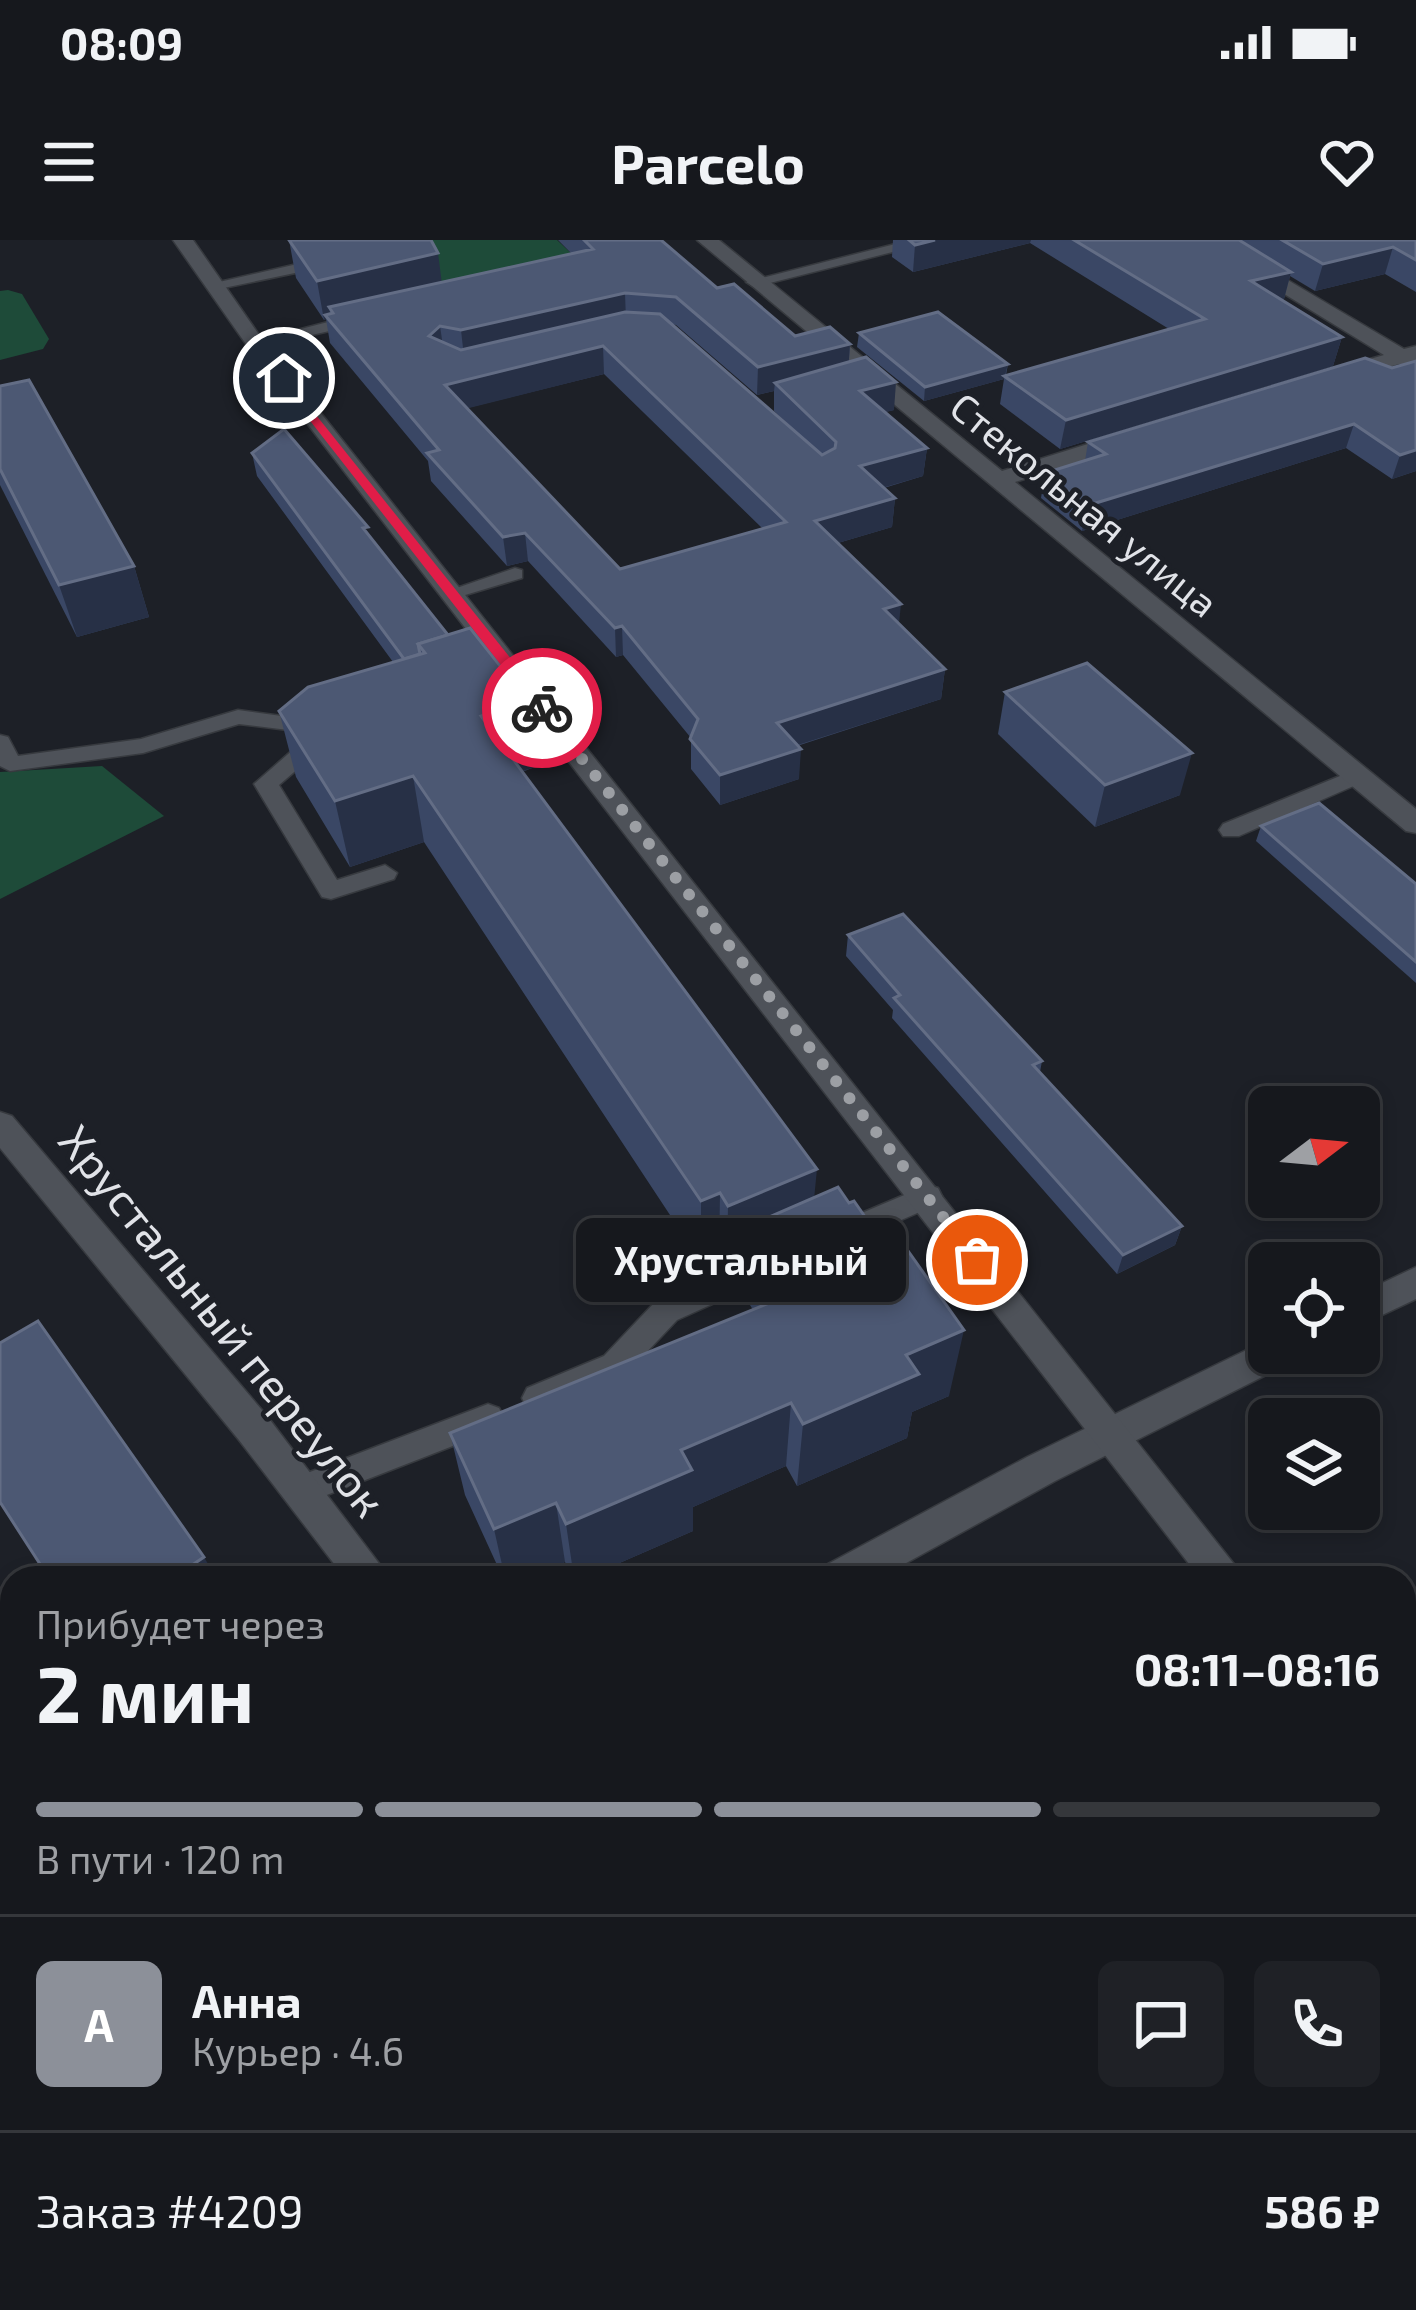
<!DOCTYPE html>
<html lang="ru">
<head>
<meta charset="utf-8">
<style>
  :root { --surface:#16181d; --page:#1f2126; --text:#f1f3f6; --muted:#9ea0a4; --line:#35373b; --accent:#8c9099 }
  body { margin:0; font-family:"Exo 2",sans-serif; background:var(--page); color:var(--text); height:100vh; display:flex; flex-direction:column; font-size:45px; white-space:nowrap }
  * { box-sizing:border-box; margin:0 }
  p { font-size:39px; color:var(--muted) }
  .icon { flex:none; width:66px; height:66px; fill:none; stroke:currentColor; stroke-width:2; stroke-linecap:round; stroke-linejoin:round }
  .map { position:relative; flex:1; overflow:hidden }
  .sheet { position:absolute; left:0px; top:1326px; width:1416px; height:744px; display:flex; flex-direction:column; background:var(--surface); border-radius:36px 36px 0 0; box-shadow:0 6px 18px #0003,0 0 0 3px var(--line) }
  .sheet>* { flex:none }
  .needle { width:78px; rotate:74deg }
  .buttons { position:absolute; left:1248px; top:846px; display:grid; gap:24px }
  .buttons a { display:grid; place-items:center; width:132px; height:132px; border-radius:18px; background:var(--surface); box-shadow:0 6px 18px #0003,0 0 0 3px var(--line); font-size:60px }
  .pin { position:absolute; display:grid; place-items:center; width:102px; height:102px; color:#fff; margin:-51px; border:6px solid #fff; border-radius:50%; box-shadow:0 3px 12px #0007 }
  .courier { position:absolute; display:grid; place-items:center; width:120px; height:120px; margin:-60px; border:9px solid #e11d48; border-radius:50%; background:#fff; color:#222; box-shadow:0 3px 15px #0007 }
  .bubble { position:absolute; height:84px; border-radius:18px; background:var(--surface); box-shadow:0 6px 18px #0003,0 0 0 3px var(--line); font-size:39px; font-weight:700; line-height:84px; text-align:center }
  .head em { font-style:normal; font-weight:700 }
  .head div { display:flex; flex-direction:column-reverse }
  .head { display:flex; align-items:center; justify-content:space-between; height:204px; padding:0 36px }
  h1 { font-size:78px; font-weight:700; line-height:90px }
  .bar { display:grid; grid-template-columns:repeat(4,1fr); gap:18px 12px; align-content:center; height:144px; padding:0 36px }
  .bar i { height:15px; border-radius:9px; background:var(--line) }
  .bar .selected { background:var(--accent) }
  .bar p { grid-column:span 4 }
  .line { display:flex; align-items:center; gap:30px; padding:0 36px; border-top:3px solid var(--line) }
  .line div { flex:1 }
  .round { display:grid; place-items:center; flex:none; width:126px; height:126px; border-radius:18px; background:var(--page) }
  .status { display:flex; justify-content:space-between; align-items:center; height:84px; padding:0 60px; background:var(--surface); direction:ltr }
  .status svg { height:33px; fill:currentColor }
  header { display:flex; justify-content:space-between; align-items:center; height:156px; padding:0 36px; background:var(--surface); font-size:54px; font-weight:700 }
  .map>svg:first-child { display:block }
  .green { fill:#1e4b39 }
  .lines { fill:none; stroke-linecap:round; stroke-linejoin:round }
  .service-casing { stroke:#373a3f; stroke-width:3 }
  .minor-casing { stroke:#373a3f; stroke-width:3 }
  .tertiary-casing { stroke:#373a3f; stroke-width:3 }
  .service { fill:#4e5259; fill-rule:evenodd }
  .minor { fill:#4e5259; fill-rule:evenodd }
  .tertiary { fill:#4e5259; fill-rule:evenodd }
  .wall { fill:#3a4765; fill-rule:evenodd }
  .shaded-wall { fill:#273046 }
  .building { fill:#4c5873; stroke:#636d85; stroke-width:3; fill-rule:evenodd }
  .route { fill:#e11d48 }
  .done { stroke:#9c9fa4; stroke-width:12; stroke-dasharray:0 21.6 }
  .labels { text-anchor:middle; stroke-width:9; stroke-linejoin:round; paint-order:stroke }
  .far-street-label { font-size:39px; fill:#e1e3e8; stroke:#1d2027 }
  .street-label { font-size:45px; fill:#e1e3e8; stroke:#1d2027 }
</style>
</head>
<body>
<div class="status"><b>08:09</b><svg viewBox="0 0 49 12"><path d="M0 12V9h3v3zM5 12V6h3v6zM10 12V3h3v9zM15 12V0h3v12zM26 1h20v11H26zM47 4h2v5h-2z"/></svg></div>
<header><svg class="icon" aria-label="menu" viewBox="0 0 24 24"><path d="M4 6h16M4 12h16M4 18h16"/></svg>Parcelo<svg class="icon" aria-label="heart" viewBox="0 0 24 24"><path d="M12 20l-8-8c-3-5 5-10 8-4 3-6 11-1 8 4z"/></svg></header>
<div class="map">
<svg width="1416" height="2070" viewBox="0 0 1416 2070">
  <rect width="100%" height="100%" fill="#1d2027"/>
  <g class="green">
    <polygon points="378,0 557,0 572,14 406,51"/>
    <polygon points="8,50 22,54 49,99 43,109 0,120 0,51"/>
    <polygon points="102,526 164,576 0,659 0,532"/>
  </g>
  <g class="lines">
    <g class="service-casing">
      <g id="service">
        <polygon points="911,0 940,0 754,47 746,42"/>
        <polygon points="332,16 338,18 338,24 214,50 206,45"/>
        <polygon points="367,72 376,77 373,81 255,108 246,103"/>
        <polygon points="515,328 522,330 522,338 452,359 442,353"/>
        <polygon points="238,470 326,482 332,497 329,502 279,545 337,640 385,625 397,633 394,639 331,659 322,657 254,544 312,493 239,484 143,513 10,531 0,526 0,495 8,497 18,516 141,499"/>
        <polygon points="1357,529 1365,531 1365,541 1239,596 1223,596 1219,590 1223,584"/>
        <polygon points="928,945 938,948 942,956 938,964 844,1005 824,1005 819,997 824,989"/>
        <polygon points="779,1009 790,1013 794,1021 790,1029 677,1080 626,1134 538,1172 527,1168 522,1158 527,1148 604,1116 655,1062"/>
        <polygon points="488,1164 499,1168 504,1178 499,1188 301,1265 289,1260 285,1250 289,1240"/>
        <polygon points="0,1848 12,1851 12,1893 0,1890"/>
        <polygon points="58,2058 102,2058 98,2070 62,2070"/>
        <polygon points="424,2058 471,2058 466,2070 419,2070"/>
        <rect x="737" y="2058" width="44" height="12"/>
      </g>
    </g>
    <g class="minor-casing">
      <g id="minor">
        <polygon points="697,0 719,0 1002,231 1123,193 1139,193 1139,203 1015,242 1416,569 1416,593 1406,591"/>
        <polygon points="1196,0 1220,0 1404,109 1416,106 1416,130 1399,124 1333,143 1325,142 1325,132 1384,115"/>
        <polygon points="0,872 12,876 267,1176 390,1338 345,1338 239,1200 0,908"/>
        <polygon points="1416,1027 1416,1059 1359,1086 1359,1054"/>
        <polygon points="1269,1099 1269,1113 1294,1113 1288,1124 1055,1241 879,1338 820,1338 826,1325 1027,1217"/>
      </g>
    </g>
    <g class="tertiary-casing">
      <g id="tertiary">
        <polygon points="173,0 193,0 262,99 1245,1338 1200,1338 248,107"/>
        <polygon points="1404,1544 1416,1549 1416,1603 1404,1598"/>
      </g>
    </g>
    <use href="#service" class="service"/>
    <use href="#minor" class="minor"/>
    <use href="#tertiary" class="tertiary"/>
  </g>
  <g class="wall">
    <path d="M289 0 442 43 572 14 558 0H661L717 48 795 96 850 104 849 122 894 170 885 172 927 208 923 236 884 248 895 258 892 287 838 303 899 383 945 429 941 459 797 506 799 539 720 565 691 529V498L623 415 616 417 528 321 507 326 431 241 428 221 330 103 326 79 324 80 296 38ZM671 84 676 85 757 155 774 151V171L792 188ZM604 134 762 288 620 329 467 168Z"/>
    <polygon points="893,0 1416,0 1416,52 1385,34 1315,51 1290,36 1284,59 1281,60 1342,97 1333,126 1060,209 1000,164 1004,139 924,161 857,107 859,93 1008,124 1006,135 1169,89 1030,3 913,32 892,17"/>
    <polygon points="1416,121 1416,231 1392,239 1346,208 1082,291 1041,258 1045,233 1085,221 1088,202"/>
    <polygon points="0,146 134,326 149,377 77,397 0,245"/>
    <polygon points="252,213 370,297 448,395 528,461 535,527 522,532 949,1156 912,1172 907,1198 797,1246 786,1226 693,1267 693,1291 585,1338 573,1338 565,1322 529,1338 503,1338 465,1255 450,1193 753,1070 744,1055 745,1018 727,1026 719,1014 701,1022 424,602 350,627 296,537 279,471 393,422 257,236"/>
    <polygon points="1005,452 1180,555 1095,587 998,494"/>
    <polygon points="1261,586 1416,644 1416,743 1256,601"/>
    <polygon points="848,695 1042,821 1040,832 1182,986 1175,1005 1117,1034 892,778 893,770 846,716"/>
    <polygon points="12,1651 12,1833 0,1830 0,1659"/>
  </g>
  <g class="shaded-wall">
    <polygon points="935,0 1031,0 1030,3 913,32 915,5"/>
    <polygon points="1393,7 1385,34 1315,51 1323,24"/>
    <polygon points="438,13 443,52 333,73 329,67 331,78 325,75 326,79 324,80 317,41"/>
    <polygon points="1291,32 1284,59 1244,69 1251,41"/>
    <polygon points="625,53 626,81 464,117 461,90"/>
    <polygon points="440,86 444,113 429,96"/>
    <polygon points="1342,97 1333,126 1060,209 1066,180"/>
    <polygon points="850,104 848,132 775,143 774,151 757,155 758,127"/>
    <polygon points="603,106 604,134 449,173 445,145"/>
    <polygon points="1008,124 1004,139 924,161 925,147"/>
    <polygon points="896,142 894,170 858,179 860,151"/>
    <polygon points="1354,184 1346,208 1082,291 1086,266"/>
    <polygon points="927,208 923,236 858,255 860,226"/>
    <polygon points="1416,210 1416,231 1392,239 1400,215"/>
    <polygon points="895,258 892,287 814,310 815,281"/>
    <polygon points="525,293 528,321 507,326 503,297"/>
    <polygon points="134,326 149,377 77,397 59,345"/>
    <polygon points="901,364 898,393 884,369"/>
    <polygon points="622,386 623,415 616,417 615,388"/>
    <polygon points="945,429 941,459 776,512 777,483"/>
    <polygon points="528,461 535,527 489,542 481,476"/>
    <polygon points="801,509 799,539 720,565 720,535"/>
    <polygon points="1192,513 1180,555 1095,587 1105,545"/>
    <polygon points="413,536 424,602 350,627 335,561"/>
    <polygon points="817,929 811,990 746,987 745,1018 727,1026 728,966"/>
    <polygon points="720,953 719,1014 701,1022 701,961"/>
    <polygon points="1182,986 1175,1005 1117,1034 1123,1015"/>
    <polygon points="964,1090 949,1156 912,1172 907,1198 797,1246 803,1184 906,1115"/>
    <polygon points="791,1163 786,1226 693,1267 693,1291 585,1338 574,1338 566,1284 681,1210"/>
    <polygon points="556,1263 565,1322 529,1338 505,1338 494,1289"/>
    <polygon points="204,1317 216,1338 173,1338"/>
    <polygon points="4,1907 12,1910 12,2050 5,2070 0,2070 0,1913"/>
  </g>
  <g class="building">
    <polygon points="289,0 431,0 438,13 317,41"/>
    <path d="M584 0H661L717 48 734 44 795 96 830 87 850 104 758 127 676 57 625 53 461 90 440 86 429 96 461 110 625 72 660 74 822 215 835 208 836 202 775 143 866 117 896 142 860 151 927 208 860 226 895 258 815 281 901 364 884 369 945 429 777 483 801 509 720 535 690 499 698 479 622 386 615 388 525 293 503 297 427 213 439 210 325 75 333 73 329 67 593 9ZM603 106 786 282 620 329 445 145Z"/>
    <polygon points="909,0 935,0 915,5"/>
    <polygon points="1074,0 1239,0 1291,32 1251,41 1342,97 1066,180 1004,136 1205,79"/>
    <polygon points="1282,0 1416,0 1416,20 1393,7 1323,24"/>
    <polygon points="938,72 1008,124 925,147 859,93"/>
    <polygon points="1365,118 1392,128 1416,121 1416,210 1400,215 1354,184 1086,266 1045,233 1106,214 1088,202"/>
    <polygon points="29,140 134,326 59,345 0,229 0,146"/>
    <polygon points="284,189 368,287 363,288 448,395 418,404 420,414 404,419 252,213"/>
    <polygon points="470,388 528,461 481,476 817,929 728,966 720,953 701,961 413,536 335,561 279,471 308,447 425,413 418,404"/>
    <polygon points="1087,423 1192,513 1105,545 1005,452"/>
    <polygon points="1319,563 1416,644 1416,722 1261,586"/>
    <polygon points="903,674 1042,821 1033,825 1182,986 1123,1015 894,758 900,755 848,695"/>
    <polygon points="838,947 849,963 854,961 891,1014 906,1008 964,1090 906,1115 919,1134 803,1184 791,1163 681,1210 692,1230 566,1284 556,1263 494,1289 450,1193 789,1055 746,987"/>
    <polygon points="38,1081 204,1317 173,1338 49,1338 0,1262 0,1103"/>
    <polygon points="12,1651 12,1821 0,1819 0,1659"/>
    <polygon points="590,2058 731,2058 723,2070 581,2070"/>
  </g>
  <polygon class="route" points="284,135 548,465 548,471 537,471 279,141"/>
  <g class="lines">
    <polyline class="done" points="542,468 977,1020"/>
  </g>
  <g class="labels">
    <g class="far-street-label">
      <text transform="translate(1084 265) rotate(39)" y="14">Стекольная улица</text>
    </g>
    <g class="street-label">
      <text transform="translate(222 1081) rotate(51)" y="16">Хрустальный переулок</text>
    </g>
  </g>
</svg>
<div class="buttons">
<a><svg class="needle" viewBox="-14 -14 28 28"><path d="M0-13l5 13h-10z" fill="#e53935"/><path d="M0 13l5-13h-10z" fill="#9ea0a4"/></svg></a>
<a><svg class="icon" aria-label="locate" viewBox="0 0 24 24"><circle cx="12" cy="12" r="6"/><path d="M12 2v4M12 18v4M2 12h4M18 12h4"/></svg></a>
<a><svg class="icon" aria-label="layers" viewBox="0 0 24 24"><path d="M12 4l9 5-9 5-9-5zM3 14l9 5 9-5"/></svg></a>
</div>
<div class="pin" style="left:977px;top:1020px;background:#ea580c"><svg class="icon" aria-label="bag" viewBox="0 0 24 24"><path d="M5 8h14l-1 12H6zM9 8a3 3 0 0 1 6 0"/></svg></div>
<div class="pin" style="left:284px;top:138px;background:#1f2937"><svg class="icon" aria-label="home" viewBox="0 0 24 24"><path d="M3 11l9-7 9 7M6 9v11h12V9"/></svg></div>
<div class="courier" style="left:542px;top:468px"><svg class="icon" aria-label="bike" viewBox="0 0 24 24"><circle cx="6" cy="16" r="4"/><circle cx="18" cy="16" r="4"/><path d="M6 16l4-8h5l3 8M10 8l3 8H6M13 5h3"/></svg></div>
<div class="bubble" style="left:576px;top:978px;width:330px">Хрустальный</div>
<section class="sheet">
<div class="head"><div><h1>2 мин</h1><p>Прибудет через</p></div><em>08:11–08:16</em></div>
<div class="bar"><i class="selected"></i><i class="selected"></i><i class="selected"></i><i></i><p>В пути · 120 m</p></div>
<div class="line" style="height:216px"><b class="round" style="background:var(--accent);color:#fff">А</b><div><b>Анна</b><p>Курьер · 4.6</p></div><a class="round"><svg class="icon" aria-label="chat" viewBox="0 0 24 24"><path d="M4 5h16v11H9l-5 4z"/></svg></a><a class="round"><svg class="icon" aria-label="phone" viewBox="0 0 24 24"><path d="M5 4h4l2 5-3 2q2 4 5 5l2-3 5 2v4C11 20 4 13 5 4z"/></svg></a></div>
<div class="line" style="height:156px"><div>Заказ #4209</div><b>586 ₽</b></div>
</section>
</div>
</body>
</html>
